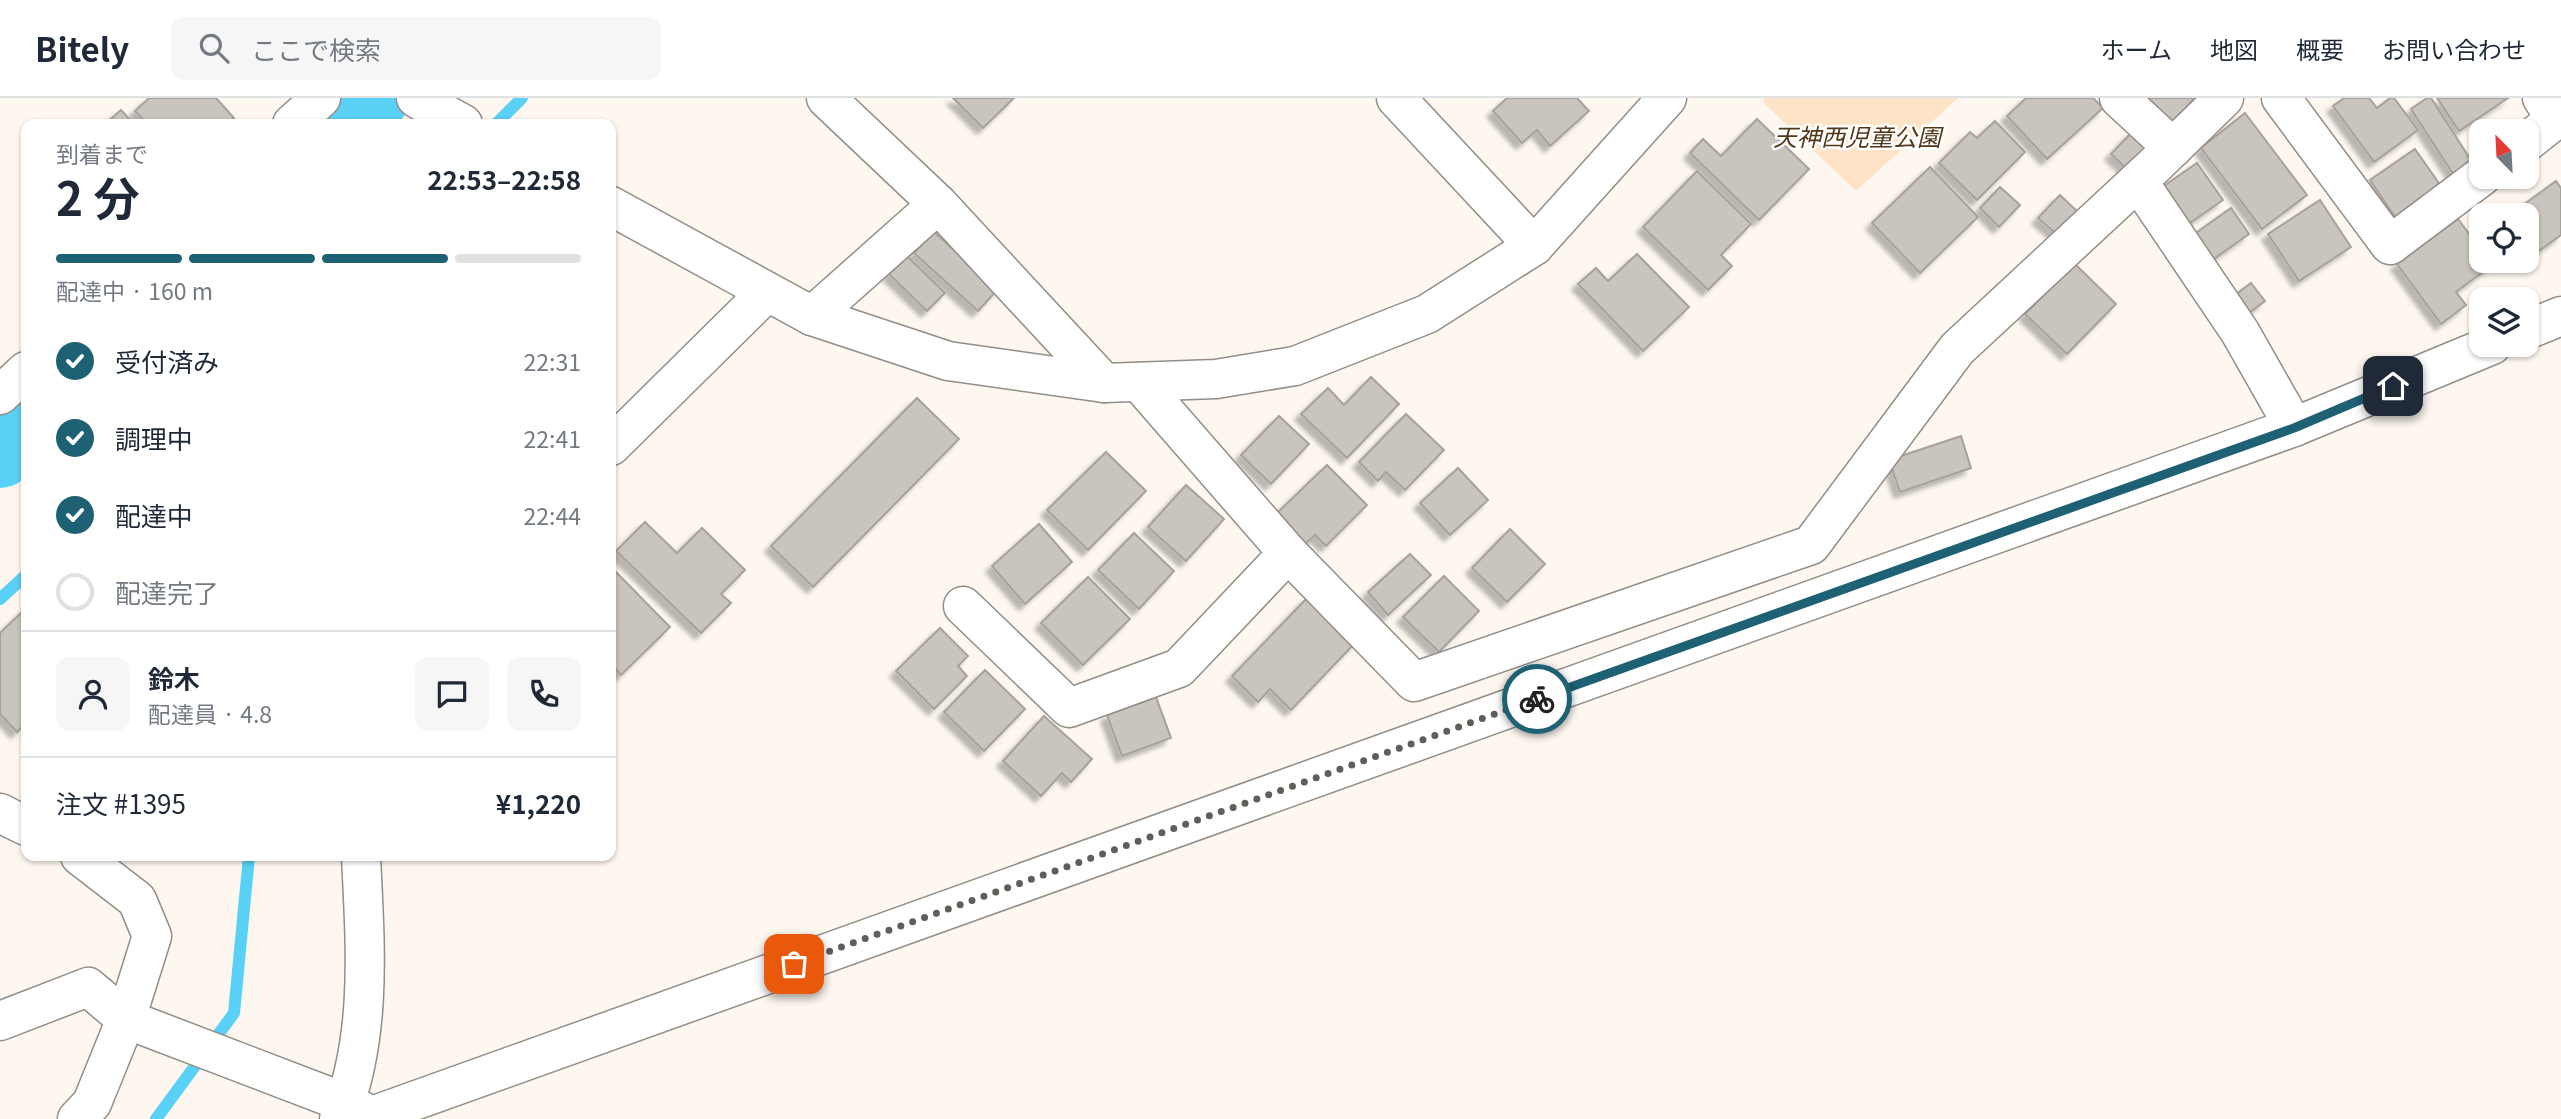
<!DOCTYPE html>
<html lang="ja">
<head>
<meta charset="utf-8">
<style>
  :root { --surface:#fff; --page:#f6f6f7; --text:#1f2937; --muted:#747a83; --line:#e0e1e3; --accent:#1e6074 }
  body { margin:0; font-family:Georgia,"Noto Sans JP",serif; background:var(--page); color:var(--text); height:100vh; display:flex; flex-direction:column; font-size:26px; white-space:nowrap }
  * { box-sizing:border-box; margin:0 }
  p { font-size:23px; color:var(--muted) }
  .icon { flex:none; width:38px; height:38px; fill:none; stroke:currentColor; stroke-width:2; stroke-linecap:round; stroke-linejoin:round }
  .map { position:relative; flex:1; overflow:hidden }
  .panel { position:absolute; left:21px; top:21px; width:595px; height:742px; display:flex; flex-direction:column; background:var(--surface); border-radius:14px; box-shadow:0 2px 5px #0004 }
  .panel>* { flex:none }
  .needle { width:46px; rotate:336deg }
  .buttons { position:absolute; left:2469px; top:21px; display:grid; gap:14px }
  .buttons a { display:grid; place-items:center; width:70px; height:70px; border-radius:14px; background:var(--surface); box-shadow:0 2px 5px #0004; font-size:35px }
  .pin { position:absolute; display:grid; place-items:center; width:60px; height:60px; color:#fff; margin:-30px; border-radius:14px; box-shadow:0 4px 10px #0006 }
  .courier { position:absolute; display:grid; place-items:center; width:70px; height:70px; margin:-35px; border:5px solid #1e6074; border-radius:50%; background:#fff; color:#222; box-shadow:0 2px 9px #0007 }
  .overview em { font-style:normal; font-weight:700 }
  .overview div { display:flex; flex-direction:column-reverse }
  .overview { display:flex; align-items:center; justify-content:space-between; height:119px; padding:0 35px }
  h1 { font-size:46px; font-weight:700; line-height:52px }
  .bar { display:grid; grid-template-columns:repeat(4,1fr); gap:10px 7px; align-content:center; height:84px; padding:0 35px }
  .bar i { height:9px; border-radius:5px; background:var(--line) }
  .bar .selected { background:var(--accent) }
  .bar p { grid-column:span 4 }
  .line { display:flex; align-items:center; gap:18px; padding:0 35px; border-top:2px solid var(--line) }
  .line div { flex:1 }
  .round { display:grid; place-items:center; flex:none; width:74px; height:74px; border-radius:14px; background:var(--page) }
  ol { padding:0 35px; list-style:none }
  li { display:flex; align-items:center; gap:21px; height:77px }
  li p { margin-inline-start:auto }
  li .icon { padding:7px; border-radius:50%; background:var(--accent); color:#fff; stroke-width:4 }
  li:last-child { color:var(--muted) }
  li i { width:38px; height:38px; border:4px solid var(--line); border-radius:50% }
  header { display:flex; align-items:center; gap:42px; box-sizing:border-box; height:98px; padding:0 35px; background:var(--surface); border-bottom:2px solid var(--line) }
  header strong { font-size:33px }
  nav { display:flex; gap:38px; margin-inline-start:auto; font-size:24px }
  .search { width:490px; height:63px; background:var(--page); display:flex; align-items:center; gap:18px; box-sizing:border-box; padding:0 24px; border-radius:14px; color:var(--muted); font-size:26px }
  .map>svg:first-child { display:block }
  .green { fill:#ffe3c6 }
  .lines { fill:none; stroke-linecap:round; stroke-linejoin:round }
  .stream { stroke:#59d1f6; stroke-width:12 }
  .river { stroke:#59d1f6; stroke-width:70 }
  .building { fill:#cac4be; stroke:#a7a19c; stroke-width:2; filter:url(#shadow) }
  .minor-casing { stroke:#938d88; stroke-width:41 }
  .minor { stroke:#fff; stroke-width:38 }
  .done { stroke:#615e5a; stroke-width:7; stroke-dasharray:0 12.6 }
  .route { stroke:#1e6074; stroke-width:9 }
  .labels { text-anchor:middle; stroke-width:5; stroke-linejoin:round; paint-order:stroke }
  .park-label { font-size:24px; font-style:italic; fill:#523718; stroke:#fff }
</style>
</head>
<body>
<header>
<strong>Bitely</strong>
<div class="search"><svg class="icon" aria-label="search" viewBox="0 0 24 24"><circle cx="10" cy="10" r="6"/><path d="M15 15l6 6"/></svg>ここで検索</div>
<nav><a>ホーム</a><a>地図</a><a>概要</a><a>お問い合わせ</a></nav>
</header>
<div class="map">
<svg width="2561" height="1021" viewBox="0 0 2561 1021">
  <defs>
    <filter id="shadow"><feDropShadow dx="-6" dy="6" stdDeviation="2" flood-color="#0004"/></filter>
  </defs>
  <rect width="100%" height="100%" fill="#fdf7f0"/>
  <polygon class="green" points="1763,0 1958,0 1856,93 1764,5"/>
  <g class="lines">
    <g class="stream">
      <polyline points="496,26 522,0"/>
      <polyline points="0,501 26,477"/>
      <polyline points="156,1021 234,915 249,758"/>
    </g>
    <g class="river">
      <polyline points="346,26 374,0"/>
      <polyline points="0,355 26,330"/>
    </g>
  </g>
  <g class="building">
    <polygon points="149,0 216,0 234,20 227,26 147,26 135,13"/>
    <polygon points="953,0 1014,0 983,30"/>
    <polygon points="1507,0 1577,0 1589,13 1550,48 1537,32 1522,45 1493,13"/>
    <polygon points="2026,0 2093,0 2103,10 2047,61 2007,18"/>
    <polygon points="2143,0 2195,0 2171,26"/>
    <polygon points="2344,0 2369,0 2377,10 2390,0 2394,0 2418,32 2374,64 2333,8"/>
    <polygon points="2427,0 2431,0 2474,67 2455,79 2411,11"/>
    <polygon points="2437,0 2508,0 2459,33"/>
    <polygon points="121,12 134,26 105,26"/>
    <polygon points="2245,15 2307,97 2262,131 2201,50"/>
    <polygon points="1757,21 1809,71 1759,122 1690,55 1703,41 1721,58"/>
    <polygon points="1995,23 2025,54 1977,102 1939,65 1970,34 1977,40"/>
    <polygon points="2133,33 2152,51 2130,74 2111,56"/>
    <polygon points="2415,51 2443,91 2397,122 2370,82"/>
    <polygon points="2197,65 2223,102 2184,129 2158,92"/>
    <polygon points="1930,69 1978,119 1920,175 1872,125"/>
    <polygon points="1697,73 1751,126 1721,157 1732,168 1708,192 1643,129"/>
    <polygon points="2556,83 2561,90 2561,137 2539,153 2527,136 2527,117 2513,117 2512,115"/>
    <polygon points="2000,89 2020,107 1999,129 1980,110"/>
    <polygon points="2060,97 2081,117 2060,139 2038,120"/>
    <polygon points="2320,102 2351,149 2299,183 2268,136"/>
    <polygon points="2231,110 2249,136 2211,163 2193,137"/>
    <polygon points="2458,121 2482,153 2482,163 2489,163 2492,167 2456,194 2466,207 2441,226 2397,166"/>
    <polygon points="934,134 998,191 978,213 914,155"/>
    <polygon points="1637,156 1689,209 1643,253 1578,186 1596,170 1608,183"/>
    <polygon points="907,158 945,195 927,213 889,176"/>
    <polygon points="2075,166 2116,206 2067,256 2025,216"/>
    <polygon points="2251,185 2265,203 2245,218 2231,200"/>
    <polygon points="1371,279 1399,306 1347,360 1301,316 1328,290 1344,307"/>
    <polygon points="917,300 959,341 813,489 771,448"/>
    <polygon points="1406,316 1444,352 1405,392 1386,374 1378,383 1359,364"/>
    <polygon points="1279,318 1309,346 1271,386 1241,357"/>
    <polygon points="1961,338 1971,370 1900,394 1889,362"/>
    <polygon points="1106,354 1146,393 1088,452 1047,412"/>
    <polygon points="1327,367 1367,407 1326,448 1315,437 1303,448 1274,418"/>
    <polygon points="1458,370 1488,402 1450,437 1420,405"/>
    <polygon points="1186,387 1224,421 1186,463 1148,429"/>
    <polygon points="645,424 677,455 702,430 745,472 721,496 731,505 701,535 616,453"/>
    <polygon points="1039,426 1072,464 1025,506 992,468"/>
    <polygon points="1510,431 1545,466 1507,504 1472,470"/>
    <polygon points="1134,435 1174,473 1139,511 1098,472"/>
    <polygon points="1410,456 1431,477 1388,517 1368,494"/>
    <polygon points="614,472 670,529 621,577 611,566 611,475"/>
    <polygon points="1444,478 1479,513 1439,554 1403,519"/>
    <polygon points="1088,479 1130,521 1083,567 1041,525"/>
    <polygon points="1308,499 1356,544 1291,612 1270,591 1258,604 1232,578"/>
    <polygon points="26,510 26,625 17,634 0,616 0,535"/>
    <polygon points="940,530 968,558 958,568 967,578 934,611 896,573"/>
    <polygon points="985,572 1025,611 984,653 944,614"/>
    <polygon points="1156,599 1171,640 1122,658 1107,617"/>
    <polygon points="1044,618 1092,661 1071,684 1062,675 1041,698 1003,663"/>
  </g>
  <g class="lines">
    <g class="minor-casing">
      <g id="minor">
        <polyline points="416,0 463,26"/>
        <polyline points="826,0 938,106 1104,285"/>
        <polyline points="1396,0 1534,148"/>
        <polyline points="2119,0 2173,50"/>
        <polyline points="2281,0 2390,147 2482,78"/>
        <polyline points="292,26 321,0"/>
        <polyline points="2527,44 2556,21 2542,0"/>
        <polyline points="2138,83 2240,234 2294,329"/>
        <polyline points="611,108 812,218 948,263 1104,285 1216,281 1295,268 1427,216 1534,148 1667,0"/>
        <polyline points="812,218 938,106"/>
        <polyline points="2527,232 2561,218"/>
        <polyline points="1139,284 1288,455 1414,584 1811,447 1957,251 2155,67 2224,0"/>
        <polyline points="0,297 26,273"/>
        <polyline points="611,348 767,194"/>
        <polyline points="963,508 1069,610 1179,570 1288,455"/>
        <polyline points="0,715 26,728"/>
        <polyline points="0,923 88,889 126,921 346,1005 372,1018 2294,329 2492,247"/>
        <polyline points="77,1021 92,1005 126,921 152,838 137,802 80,758"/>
        <path d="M339 1021C373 938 365 845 361 758"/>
      </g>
    </g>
    <use href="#minor" class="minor"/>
  </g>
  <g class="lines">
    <polyline class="done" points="794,866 1537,601"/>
    <polyline class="route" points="1537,601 2294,330 2393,288"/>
  </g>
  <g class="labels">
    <g class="park-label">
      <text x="1857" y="48">天神西児童公園</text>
    </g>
  </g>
</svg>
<div class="buttons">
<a><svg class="needle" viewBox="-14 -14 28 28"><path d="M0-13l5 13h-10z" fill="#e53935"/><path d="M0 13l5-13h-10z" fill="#747a83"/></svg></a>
<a><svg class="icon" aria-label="locate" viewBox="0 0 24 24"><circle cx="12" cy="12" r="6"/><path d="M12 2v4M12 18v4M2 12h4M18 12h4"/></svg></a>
<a><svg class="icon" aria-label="layers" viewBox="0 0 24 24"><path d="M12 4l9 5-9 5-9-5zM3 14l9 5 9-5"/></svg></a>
</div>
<div class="pin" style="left:794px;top:866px;background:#ea580c"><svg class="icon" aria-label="bag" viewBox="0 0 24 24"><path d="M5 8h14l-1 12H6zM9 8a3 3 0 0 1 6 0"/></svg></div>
<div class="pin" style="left:2393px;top:288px;background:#1f2937"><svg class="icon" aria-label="home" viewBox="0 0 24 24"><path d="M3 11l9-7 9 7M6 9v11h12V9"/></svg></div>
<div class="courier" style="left:1537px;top:601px"><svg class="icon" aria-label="bike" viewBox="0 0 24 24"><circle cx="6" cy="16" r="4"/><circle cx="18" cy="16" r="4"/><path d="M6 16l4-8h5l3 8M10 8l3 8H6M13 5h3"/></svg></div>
<section class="panel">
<div class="overview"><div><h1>2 分</h1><p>到着まで</p></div><em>22:53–22:58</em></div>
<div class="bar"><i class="selected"></i><i class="selected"></i><i class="selected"></i><i></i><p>配達中 · 160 m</p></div>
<ol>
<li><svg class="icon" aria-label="check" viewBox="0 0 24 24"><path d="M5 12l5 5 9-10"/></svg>受付済み<p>22:31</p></li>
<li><svg class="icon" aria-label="check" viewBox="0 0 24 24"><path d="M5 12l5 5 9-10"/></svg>調理中<p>22:41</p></li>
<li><svg class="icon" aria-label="check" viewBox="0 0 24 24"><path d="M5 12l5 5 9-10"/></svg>配達中<p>22:44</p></li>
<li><i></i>配達完了</li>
</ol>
<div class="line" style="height:126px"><a class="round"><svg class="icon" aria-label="person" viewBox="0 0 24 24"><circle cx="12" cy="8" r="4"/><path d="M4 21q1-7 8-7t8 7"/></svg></a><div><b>鈴木</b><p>配達員 · 4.8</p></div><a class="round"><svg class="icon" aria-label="chat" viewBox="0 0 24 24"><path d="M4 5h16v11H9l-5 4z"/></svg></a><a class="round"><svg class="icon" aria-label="phone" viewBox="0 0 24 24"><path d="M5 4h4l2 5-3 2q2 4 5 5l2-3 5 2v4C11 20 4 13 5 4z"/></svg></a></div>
<div class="line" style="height:91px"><div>注文 #1395</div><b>¥1,220</b></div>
</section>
</div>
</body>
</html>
